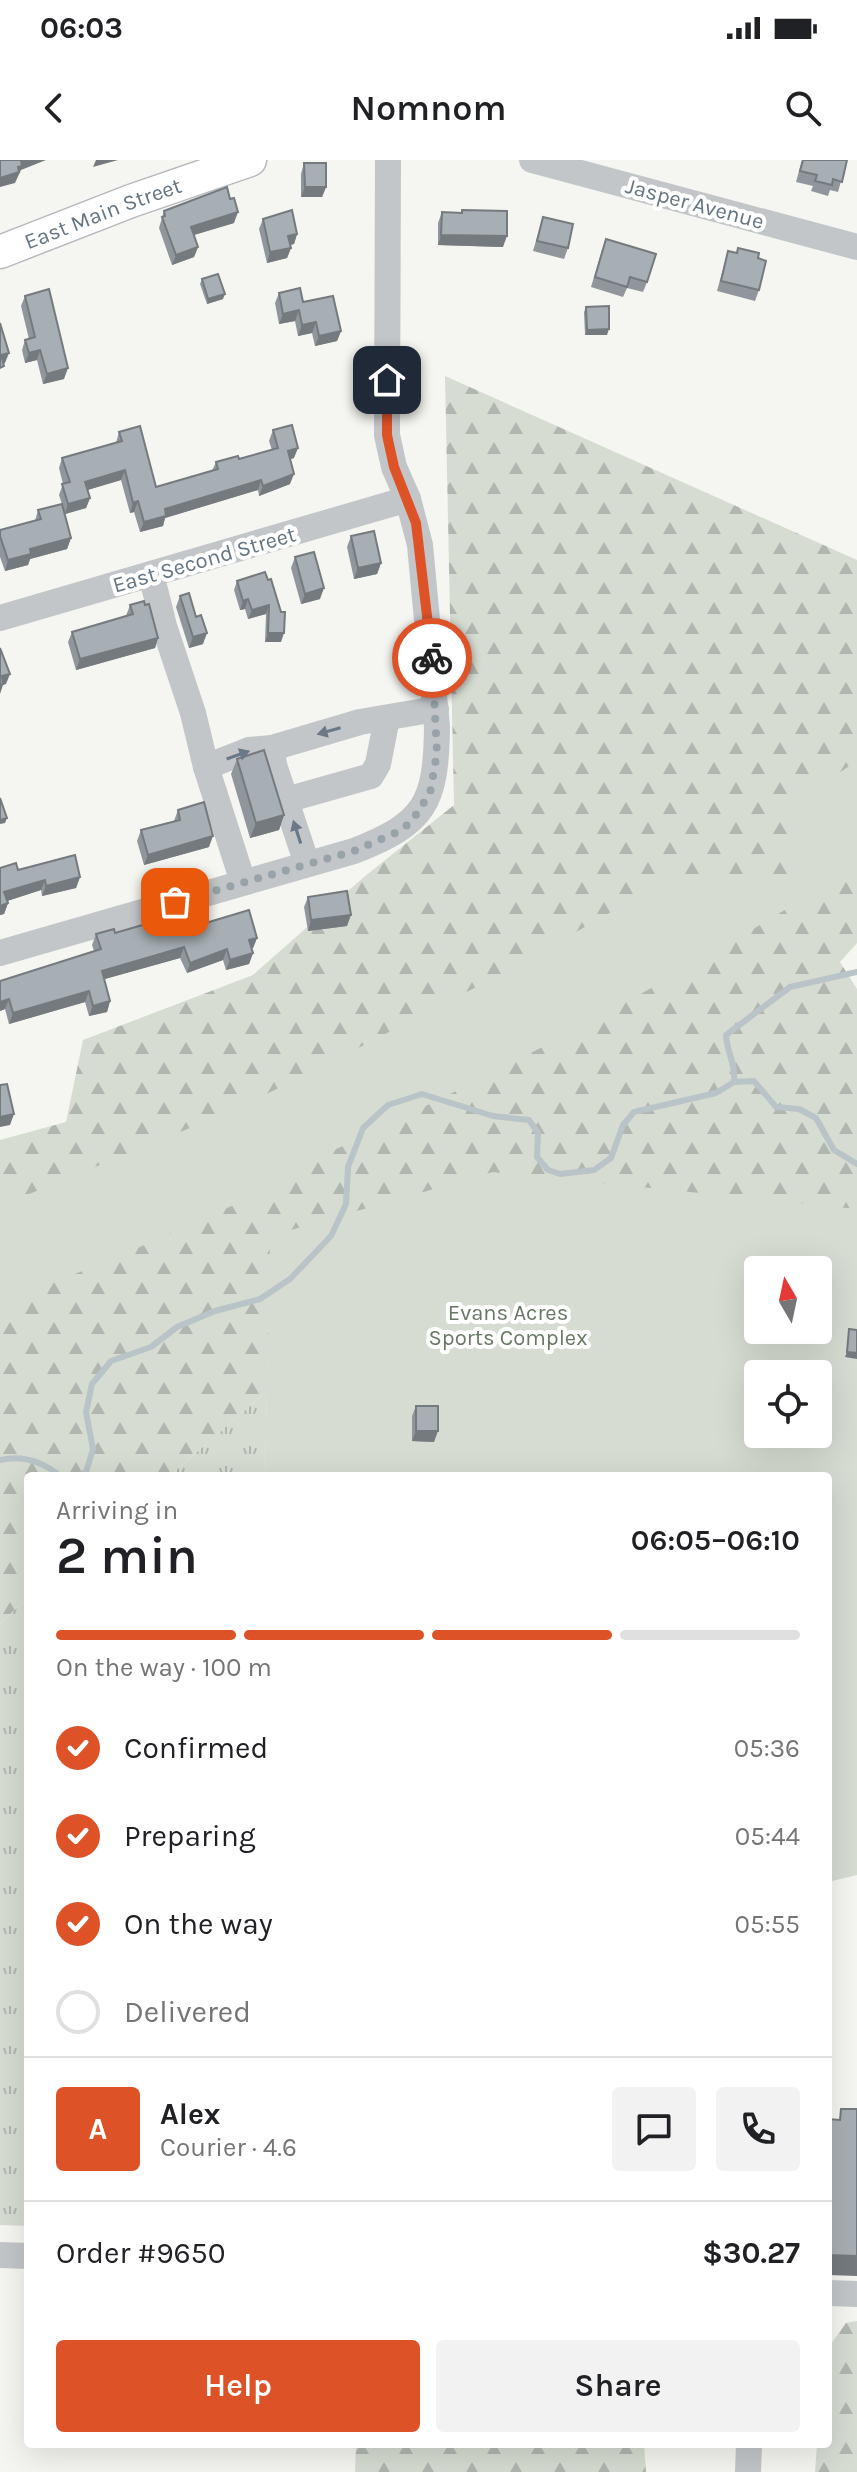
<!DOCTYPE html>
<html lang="en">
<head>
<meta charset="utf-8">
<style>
  :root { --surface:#fff; --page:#f2f2f2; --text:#202124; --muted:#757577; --line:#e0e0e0; --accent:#de5228 }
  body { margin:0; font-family:Karla,sans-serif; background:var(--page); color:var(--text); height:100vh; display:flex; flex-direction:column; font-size:30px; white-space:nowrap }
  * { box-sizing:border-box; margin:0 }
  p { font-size:26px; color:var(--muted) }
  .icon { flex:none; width:44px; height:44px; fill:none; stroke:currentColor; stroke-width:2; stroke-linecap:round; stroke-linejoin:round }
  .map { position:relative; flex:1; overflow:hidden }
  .side { position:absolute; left:24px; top:1312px; width:808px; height:976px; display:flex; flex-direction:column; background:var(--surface); border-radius:8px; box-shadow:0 8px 32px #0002 }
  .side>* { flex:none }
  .needle { width:52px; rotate:351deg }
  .controls { position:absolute; left:744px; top:1096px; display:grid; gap:16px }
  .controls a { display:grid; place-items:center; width:88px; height:88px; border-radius:8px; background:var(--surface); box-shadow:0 8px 32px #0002; font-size:40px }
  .pin { position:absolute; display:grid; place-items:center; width:68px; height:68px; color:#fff; margin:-34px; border-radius:16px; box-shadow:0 4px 12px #0006 }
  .courier { position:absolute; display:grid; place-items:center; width:80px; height:80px; margin:-40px; border:6px solid #de5228; border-radius:50%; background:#fff; color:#222; box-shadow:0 2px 10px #0007 }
  .head em { font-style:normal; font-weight:600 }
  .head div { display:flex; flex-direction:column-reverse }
  .head { display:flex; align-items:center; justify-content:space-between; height:136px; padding:0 32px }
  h1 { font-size:52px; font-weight:600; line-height:60px }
  .bar { display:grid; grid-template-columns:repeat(4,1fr); gap:12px 8px; align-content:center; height:96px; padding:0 32px }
  .bar i { height:10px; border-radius:6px; background:var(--line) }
  .bar .selected { background:var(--accent) }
  .bar p { grid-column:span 4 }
  .line { display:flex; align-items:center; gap:20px; padding:0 32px; border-top:2px solid var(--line) }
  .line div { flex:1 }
  .round { display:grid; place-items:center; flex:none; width:84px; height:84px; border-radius:8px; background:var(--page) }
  ol { padding:0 32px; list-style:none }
  li { display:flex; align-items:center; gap:24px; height:88px }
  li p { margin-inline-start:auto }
  li .icon { padding:8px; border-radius:50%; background:var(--accent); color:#fff; stroke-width:4 }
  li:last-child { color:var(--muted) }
  li i { width:44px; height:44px; border:4px solid var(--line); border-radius:50% }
  .button { display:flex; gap:16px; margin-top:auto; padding:16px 32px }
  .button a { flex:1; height:92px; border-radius:8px; background:var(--accent); color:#fff; font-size:32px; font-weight:600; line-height:92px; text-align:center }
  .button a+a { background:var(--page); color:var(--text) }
  .status { display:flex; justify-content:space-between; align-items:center; height:56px; padding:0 40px; background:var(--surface); direction:ltr }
  .status svg { height:22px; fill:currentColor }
  header { display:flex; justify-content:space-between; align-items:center; height:104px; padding:0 32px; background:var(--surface); font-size:36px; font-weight:600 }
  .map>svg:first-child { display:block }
  .grass { fill:url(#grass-tufts) }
  .forest { fill:url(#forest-firs) }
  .park { fill:#d6dcd2; fill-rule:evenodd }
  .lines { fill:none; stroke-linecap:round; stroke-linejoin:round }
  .stream { stroke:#b8c4c7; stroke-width:6 }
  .major-casing { stroke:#b6b9bd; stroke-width:35 }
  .minor { stroke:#c3c6c9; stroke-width:26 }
  .major { stroke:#fff; stroke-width:32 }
  .wall { fill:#90969b }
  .shaded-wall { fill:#757a7e }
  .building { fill:#a7afb4; stroke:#757a7e; stroke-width:2 }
  .oneway { fill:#6a7986 }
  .done { stroke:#97a2a9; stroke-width:8; stroke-dasharray:0 14.4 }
  .route { stroke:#de5228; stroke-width:10 }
  .labels { text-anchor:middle; stroke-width:8; stroke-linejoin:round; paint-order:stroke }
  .street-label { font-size:22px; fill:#657582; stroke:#fff }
  .park-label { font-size:22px; fill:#687963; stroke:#fff }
</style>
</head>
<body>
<div class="status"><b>06:03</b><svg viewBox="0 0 49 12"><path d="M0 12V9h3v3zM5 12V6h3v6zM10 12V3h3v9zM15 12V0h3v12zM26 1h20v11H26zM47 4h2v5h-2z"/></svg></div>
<header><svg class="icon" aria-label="back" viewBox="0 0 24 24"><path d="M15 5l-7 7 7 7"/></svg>Nomnom<svg class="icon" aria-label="search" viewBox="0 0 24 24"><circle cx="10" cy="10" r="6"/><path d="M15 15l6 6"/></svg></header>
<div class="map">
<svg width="857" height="2312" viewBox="0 0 857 2312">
  <defs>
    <pattern id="grass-tufts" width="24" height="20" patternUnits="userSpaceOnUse" patternTransform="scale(2)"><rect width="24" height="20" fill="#d6dcd2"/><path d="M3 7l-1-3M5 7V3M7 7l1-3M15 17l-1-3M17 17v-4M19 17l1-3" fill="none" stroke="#b1b7b0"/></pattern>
    <pattern id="forest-firs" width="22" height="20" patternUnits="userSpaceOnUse" patternTransform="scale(2)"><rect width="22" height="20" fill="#d6dcd2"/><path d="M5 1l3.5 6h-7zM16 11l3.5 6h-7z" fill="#b1b7b0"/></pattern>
  </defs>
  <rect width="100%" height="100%" fill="#f5f5f1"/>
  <g class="grass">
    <polygon points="267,1231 265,1316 169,1316"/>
    <polygon points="28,1438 28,2066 0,2065 0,1463"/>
  </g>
  <g class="forest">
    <polygon points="445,216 857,400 857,783 840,802 857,829 857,1071 271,1076 267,1231 169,1316 28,1316 28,1438 0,1463 0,980 66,962 83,880 253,815 364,717 454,645"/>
    <polygon points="857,2161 857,2312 815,2312 817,2284 828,2284 828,2188 846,2163"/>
    <polygon points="356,2284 644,2284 646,2312 355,2312"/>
  </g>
  <g class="park">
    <path d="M857 601V704C675 823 482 922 285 1013V1022L133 1090 0 1145V1046L224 954 302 917 513 808 674 716 790 720V645Z"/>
    <path d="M493 1012 857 1049V1715L828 1722V1316H265L270 1076ZM758 1110H818V1170H758ZM758 1214H818V1274H758Z"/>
  </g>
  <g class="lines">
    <g class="stream">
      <path d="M734 922C736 903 727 894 726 875L790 827 857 812"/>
      <path d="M0 1300C22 1295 43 1302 60 1316"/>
      <polyline points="77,1316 86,1312 93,1289 86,1252 92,1224 111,1201 151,1187 177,1167 215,1151 260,1139 290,1119 331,1076 346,1044 348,1007 363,968 388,945 422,934 493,956 529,960 538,973 537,997 548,1010 560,1014 594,1010 611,998 623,965 634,952 716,933 734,922 754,921 776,947 799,949 816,958 834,990 857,1004"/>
    </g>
    <g class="major-casing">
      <g id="major">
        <path id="s1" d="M0 92 131 41 250 0"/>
      </g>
    </g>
    <g class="minor">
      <polyline points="532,0 857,87"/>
      <polyline points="151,414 164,466 193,553 206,607 243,722"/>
      <polyline points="0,458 408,339"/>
      <polyline points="272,588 274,605 307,704"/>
      <polyline points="206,607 249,590 272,588 360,562 436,549"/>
      <polyline points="286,640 371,616 378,604 387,558"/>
      <path d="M0 793 354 691C425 663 436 644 437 567L420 385 408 339 394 307 387 275 388 0"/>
      <polyline points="0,2095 28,2096"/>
      <polyline points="828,2133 857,2134"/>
      <polyline points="748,2312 749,2284"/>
    </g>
    <use href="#major" class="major"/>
  </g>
  <g class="wall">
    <polygon points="802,0 847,0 838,32 830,30 828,36 811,31 813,26 796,22"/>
    <polygon points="304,3 326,27 322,37 301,37 301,14"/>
    <polygon points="462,50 503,87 438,85 438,63 442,52 461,53"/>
    <polygon points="164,51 234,63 194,75 198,87 194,97 172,105 159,68"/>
    <polygon points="543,57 568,88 564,99 533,91"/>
    <polygon points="263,59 297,74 294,84 290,85 291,88 287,98 267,103 259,69"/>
    <polygon points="602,90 647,122 643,132 627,128 623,137 591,127"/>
    <polygon points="728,91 758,98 759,130 755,141 717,131"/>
    <polygon points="202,119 223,139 207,144 200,124"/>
    <polygon points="279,133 303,142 341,171 337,181 315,186 312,173 298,176 295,161 279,164 275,143"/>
    <polygon points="25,136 64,219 43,224 37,200 25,203 22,190 25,180 29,179 21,146"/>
    <polygon points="586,147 607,175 585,175 584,152"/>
    <polygon points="273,270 294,298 290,299 290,324 259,336 258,330 165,358 163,366 140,372 134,352 130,353 121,320 87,330 90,338 86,348 65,354 71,378 67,389 30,399 28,405 5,411 0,397 0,370 35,361 38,350 62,344 59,335 63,324 59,308 62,298 116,283 119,272 156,327 212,311 216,302 239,299 272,290 269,281"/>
    <polygon points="351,376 381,403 377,414 354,419 347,387"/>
    <polygon points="295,397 320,439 301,444 291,408"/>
    <polygon points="265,412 281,482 265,482 266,454 248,459 245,449 240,450 234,430 237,421"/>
    <polygon points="180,436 196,457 203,484 189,488 176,447"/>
    <polygon points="130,445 158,478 155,488 76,510 68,482 72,472 126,456"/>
    <polygon points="237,599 284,655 279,670 250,678 231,614"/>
    <polygon points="178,650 209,687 144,705 137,681 141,670 174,661"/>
    <polygon points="0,708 18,710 80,717 76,728 42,736 41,730 7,741 8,743 4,754 0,755"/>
    <polygon points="308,737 347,766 308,771 304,747"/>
    <polygon points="199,765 257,778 253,788 251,789 253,793 249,804 226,810 223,800 187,813 180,798 104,819 110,841 107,852 89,856 85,842 9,864 5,849 0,851 0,821 94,791 92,785 96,774 148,769 155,773"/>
    <polygon points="416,1246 434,1282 412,1281 412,1256"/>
  </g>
  <g class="shaded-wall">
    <polygon points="22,0 46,0 21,10 15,23 0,27 0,18"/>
    <polygon points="96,0 118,0 93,7"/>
    <polygon points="305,27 326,27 322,37 301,37"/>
    <polygon points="238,52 234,63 187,77 191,67"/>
    <polygon points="297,74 294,84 284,86 288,76"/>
    <polygon points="441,75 507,76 503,87 438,85"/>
    <polygon points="198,87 194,97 172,105 176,95"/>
    <polygon points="291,88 287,98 267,103 270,92"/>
    <polygon points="225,134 223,139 207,144 208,139"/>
    <polygon points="299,150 295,161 279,164 283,154"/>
    <polygon points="316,162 312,173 298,176 302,165"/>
    <polygon points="609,169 607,175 585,175 587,170"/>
    <polygon points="341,171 337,181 315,186 319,176"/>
    <polygon points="40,190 37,200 25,203 29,193"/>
    <polygon points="9,193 5,203 0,205 1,195"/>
    <polygon points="68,208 64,219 43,224 47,214"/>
    <polygon points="298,288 294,298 284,301 288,291"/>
    <polygon points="125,310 121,320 81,332 85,322"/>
    <polygon points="294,314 290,324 259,336 263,326"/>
    <polygon points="261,320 258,330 165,358 163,366 140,372 144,362 165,349"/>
    <polygon points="90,338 86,348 65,354 68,344"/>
    <polygon points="138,341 134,352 130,353 133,343"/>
    <polygon points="71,378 67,389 30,399 28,405 5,411 8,400 30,389"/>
    <polygon points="381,403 377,414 354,419 358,408"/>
    <polygon points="324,428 320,439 301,444 305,434"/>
    <polygon points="248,439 245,449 240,450 243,441"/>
    <polygon points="269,445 266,454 248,459 252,450"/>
    <polygon points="207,473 203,484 189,488 193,477"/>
    <polygon points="268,473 284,473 281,482 265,482"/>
    <polygon points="158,478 155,488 76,510 80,499"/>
    <polygon points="10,514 6,524 3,525 0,534 0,521 2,516"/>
    <polygon points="284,655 279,670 250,678 256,663"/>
    <polygon points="7,658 5,663 0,664 0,660"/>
    <polygon points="213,676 209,687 144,705 148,695"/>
    <polygon points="80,717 76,728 42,736 46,726"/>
    <polygon points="45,720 41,730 1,743 4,732"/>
    <polygon points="8,743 4,754 0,755 0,746"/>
    <polygon points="351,755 347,766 308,771 311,760"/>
    <polygon points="257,778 253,788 245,790 249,780"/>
    <polygon points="184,787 180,798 98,821 102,811"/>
    <polygon points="227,789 223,800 187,813 190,803"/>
    <polygon points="253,793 249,804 226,810 230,800"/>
    <polygon points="89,831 85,842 9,864 13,853"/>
    <polygon points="9,839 5,849 0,851 0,842"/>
    <polygon points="110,841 107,852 89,856 93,846"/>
    <polygon points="14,954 10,965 0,967 0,957"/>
    <polygon points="847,1192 857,1193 857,1199 845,1197"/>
    <polygon points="416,1271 438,1271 434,1282 412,1281"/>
    <polygon points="828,2095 857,2096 857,2116 828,2115"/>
  </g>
  <g class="building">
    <polygon points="0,0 22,0 21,1 22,6 18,7 19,12 0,18"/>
    <polygon points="803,0 847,0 842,22 833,19 832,25 815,21 817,15 800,11"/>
    <polygon points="304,3 326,3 326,27 305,27"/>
    <polygon points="227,27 230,39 234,38 238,52 191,67 198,87 176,95 162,57 165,56 164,51"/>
    <polygon points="292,50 297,74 288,76 291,88 270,92 263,59"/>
    <polygon points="462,50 507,51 507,76 441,75 442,52 462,53"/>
    <polygon points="543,57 573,64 568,88 537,81"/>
    <polygon points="606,79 656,94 647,122 630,117 627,127 595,117"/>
    <polygon points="738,88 759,93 758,98 766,101 759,130 721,121 728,91 737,93"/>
    <polygon points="218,114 225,134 208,139 202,119"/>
    <polygon points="300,128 303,142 333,136 341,171 319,176 316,162 302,165 299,150 283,154 279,133"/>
    <polygon points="49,129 68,208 47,214 40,190 29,193 25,180 35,177 25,136"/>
    <polygon points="609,146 609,169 587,170 586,147"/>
    <polygon points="0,163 9,193 1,195 4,206 0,208"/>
    <polygon points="292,265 298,288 288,291 294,314 263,326 261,320 165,349 166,356 144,362 138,341 133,343 125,310 85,322 90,338 68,344 62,324 70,322 62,298 122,281 119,272 140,266 156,327 218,309 216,302 238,296 239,299 278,288 273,270"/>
    <polygon points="62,344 71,378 30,389 31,394 8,400 0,376 0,370 41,359 38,350"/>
    <polygon points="374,371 381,403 358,408 351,376"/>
    <polygon points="314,392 324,428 305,434 295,397"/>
    <polygon points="265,412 268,420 271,419 281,452 285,452 284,473 268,473 269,445 252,450 248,439 243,441 237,421"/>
    <polygon points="189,433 196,457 201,455 207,473 193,477 180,436"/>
    <polygon points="144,441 145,445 149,444 158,478 80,499 72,472 133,454 130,445"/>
    <polygon points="0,488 10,514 2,516 3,524 0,525"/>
    <polygon points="264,590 284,655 256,663 237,599"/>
    <polygon points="0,638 7,658 0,660"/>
    <polygon points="204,642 213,676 148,695 141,670 180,660 178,650"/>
    <polygon points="75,695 80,717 46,726 45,720 4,732 8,743 0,746 0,708 16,703 18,710"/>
    <polygon points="347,731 351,755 311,760 308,737"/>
    <polygon points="249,750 257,778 249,780 253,793 230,800 227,789 190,803 184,787 102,811 110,841 93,846 89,831 13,853 9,839 0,842 0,821 101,789 96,774 114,769 115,773 146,764 148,769 153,767 155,773 194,758 199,765"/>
    <polygon points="7,924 14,954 0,957 0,925"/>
    <polygon points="849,1169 857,1170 857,1193 847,1192"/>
    <rect x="416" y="1246" width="22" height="25"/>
    <polygon points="841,1949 857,1949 857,2096 828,2095 828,1959 840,1960"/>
  </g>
  <defs><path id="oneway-solid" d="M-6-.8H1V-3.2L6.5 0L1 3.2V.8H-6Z" transform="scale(2)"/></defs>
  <g class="oneway">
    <use href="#oneway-solid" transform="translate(329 571) rotate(164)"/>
    <use href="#oneway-solid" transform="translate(238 595) rotate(-19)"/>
    <use href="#oneway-solid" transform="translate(297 672) rotate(-108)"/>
  </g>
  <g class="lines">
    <polyline class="done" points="175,742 354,691 400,671 412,661 430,633 437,593 432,498"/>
    <polyline class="route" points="387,220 387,275 394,307 416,363 432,498"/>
  </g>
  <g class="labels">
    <g class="street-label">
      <text transform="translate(695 43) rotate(15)" y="8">Jasper Avenue</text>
      <text dy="8" stroke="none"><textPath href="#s1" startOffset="110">East Main Street</textPath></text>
      <text transform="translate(204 399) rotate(-16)" y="8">East Second Street</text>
    </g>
    <g class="park-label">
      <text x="508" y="1160">Evans Acres<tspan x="508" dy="25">Sports Complex</tspan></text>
    </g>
  </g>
</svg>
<div class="controls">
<a><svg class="needle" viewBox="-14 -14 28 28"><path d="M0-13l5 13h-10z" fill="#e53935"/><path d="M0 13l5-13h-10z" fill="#757577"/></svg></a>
<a><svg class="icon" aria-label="locate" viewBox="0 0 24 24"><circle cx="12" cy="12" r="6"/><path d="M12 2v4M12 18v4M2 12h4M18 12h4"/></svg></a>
</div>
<div class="pin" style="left:175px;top:742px;background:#ea580c"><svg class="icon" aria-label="bag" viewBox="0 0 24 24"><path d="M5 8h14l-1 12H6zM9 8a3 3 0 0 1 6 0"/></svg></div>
<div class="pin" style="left:387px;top:220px;background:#1f2937"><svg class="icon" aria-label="home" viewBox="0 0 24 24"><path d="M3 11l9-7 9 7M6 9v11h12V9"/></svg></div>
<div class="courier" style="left:432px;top:498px"><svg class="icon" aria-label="bike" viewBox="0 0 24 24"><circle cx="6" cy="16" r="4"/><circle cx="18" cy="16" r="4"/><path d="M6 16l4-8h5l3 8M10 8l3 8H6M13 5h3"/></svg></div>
<section class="side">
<div class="head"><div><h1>2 min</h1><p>Arriving in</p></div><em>06:05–06:10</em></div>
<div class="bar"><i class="selected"></i><i class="selected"></i><i class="selected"></i><i></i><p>On the way · 100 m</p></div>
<ol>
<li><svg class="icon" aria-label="check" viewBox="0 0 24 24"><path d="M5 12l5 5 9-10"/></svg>Confirmed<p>05:36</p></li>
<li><svg class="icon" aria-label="check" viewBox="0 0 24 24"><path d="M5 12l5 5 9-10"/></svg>Preparing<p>05:44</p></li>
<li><svg class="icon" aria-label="check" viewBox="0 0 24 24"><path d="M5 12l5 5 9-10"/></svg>On the way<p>05:55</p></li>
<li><i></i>Delivered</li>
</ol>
<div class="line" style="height:144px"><b class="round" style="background:var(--accent);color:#fff">A</b><div><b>Alex</b><p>Courier · 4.6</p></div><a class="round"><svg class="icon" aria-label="chat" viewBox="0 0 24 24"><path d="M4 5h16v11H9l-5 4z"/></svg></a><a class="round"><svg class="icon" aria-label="phone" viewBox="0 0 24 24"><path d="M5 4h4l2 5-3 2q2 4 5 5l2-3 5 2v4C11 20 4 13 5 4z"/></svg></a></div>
<div class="line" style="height:104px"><div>Order #9650</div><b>$30.27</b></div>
<div class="button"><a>Help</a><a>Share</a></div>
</section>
</div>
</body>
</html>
